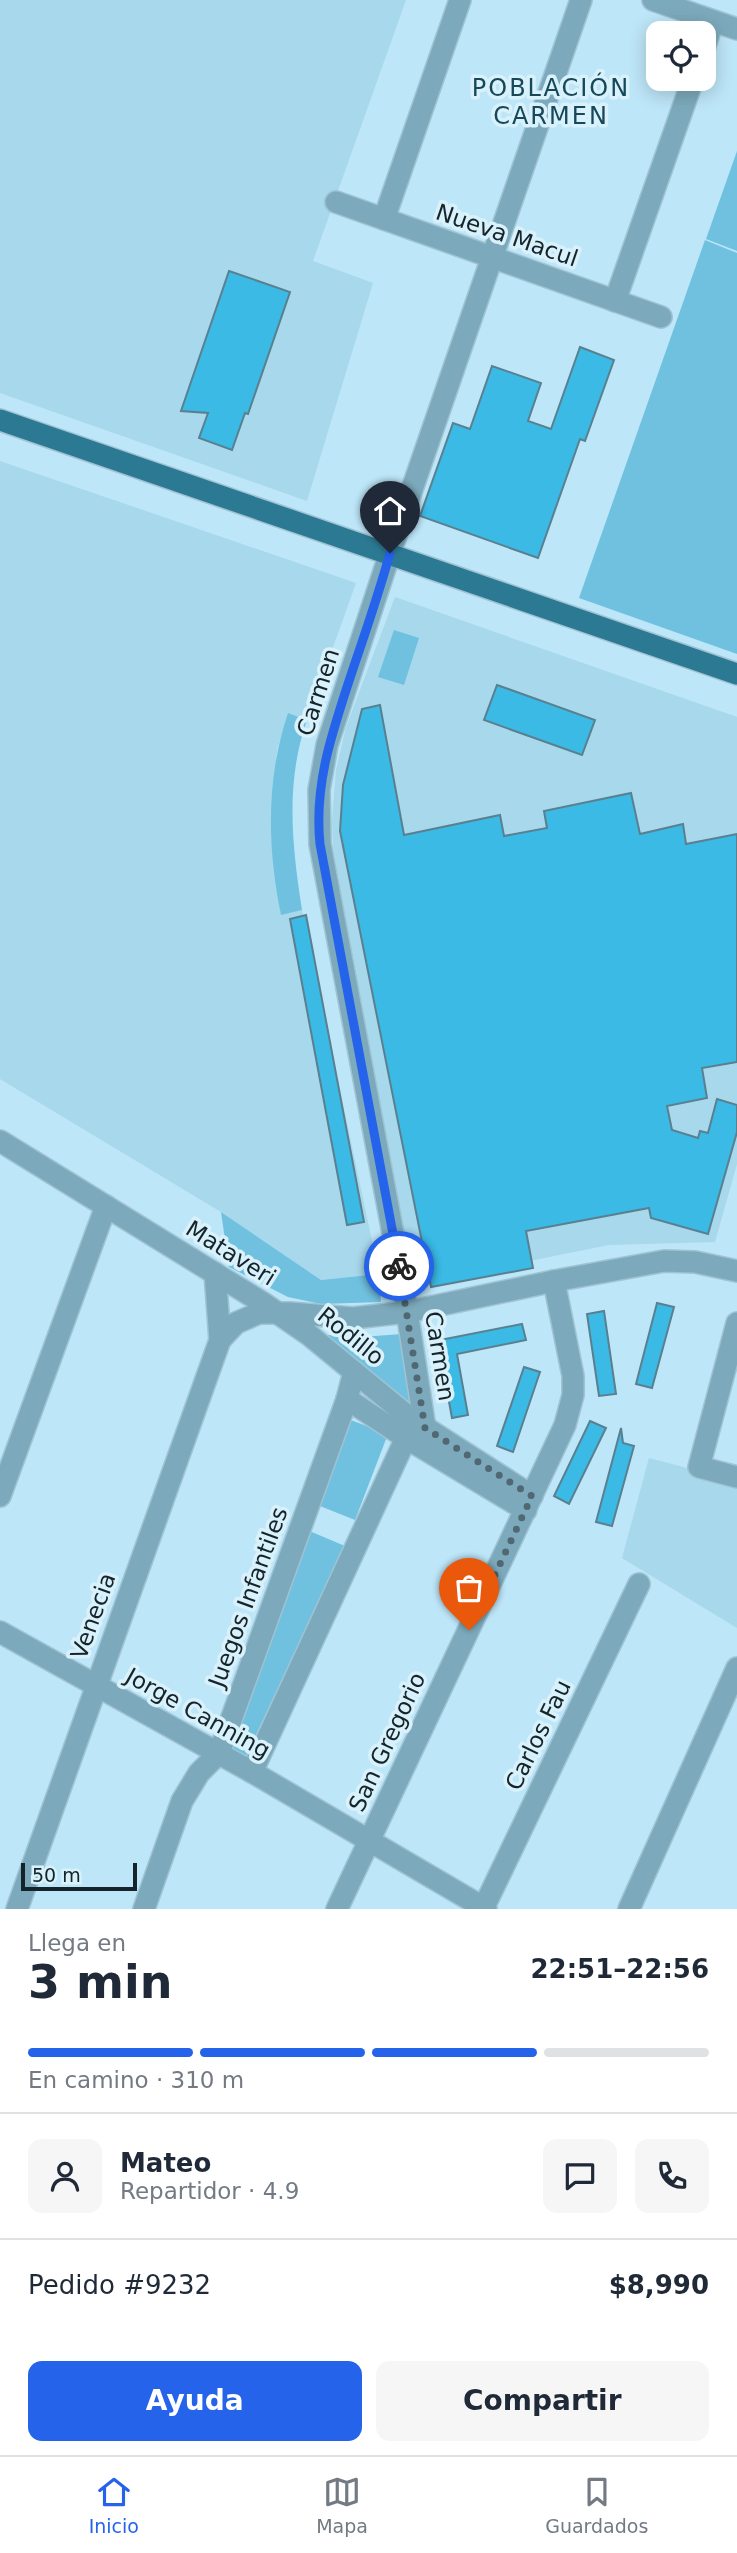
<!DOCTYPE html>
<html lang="es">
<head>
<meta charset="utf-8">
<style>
  :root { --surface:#fff; --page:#f6f6f7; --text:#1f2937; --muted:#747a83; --line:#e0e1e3; --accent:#2563eb }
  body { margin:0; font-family:"DejaVu Sans",sans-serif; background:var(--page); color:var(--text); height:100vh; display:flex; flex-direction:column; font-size:26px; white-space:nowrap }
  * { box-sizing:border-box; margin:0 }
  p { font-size:23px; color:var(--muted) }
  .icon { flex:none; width:38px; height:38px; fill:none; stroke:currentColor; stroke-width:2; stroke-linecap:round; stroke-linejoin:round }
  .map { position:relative; height:1909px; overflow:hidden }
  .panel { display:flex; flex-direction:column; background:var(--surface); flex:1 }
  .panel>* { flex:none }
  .tools { position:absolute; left:646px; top:21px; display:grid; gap:14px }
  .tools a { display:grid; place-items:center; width:70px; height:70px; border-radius:14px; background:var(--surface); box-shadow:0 4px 18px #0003; font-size:35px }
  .scale { position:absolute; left:21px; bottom:18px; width:116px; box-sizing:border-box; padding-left:7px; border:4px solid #14242a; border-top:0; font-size:19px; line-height:24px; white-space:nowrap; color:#14242a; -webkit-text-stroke:5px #d8f1fb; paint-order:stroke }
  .pin { position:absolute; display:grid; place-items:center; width:60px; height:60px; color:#fff; margin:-72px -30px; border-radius:50% 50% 50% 0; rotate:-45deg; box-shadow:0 0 7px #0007 }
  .pin .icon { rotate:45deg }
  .courier { position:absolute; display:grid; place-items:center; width:70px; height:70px; margin:-35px; border:5px solid #2563eb; border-radius:50%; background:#fff; color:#222; box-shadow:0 2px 9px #0007 }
  .headline em { font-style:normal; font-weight:800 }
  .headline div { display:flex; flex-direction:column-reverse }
  .headline { display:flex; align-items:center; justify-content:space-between; height:119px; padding:0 28px }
  h1 { font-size:46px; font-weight:800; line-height:52px }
  .bar { display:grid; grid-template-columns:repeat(4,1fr); gap:10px 7px; align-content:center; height:84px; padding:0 28px }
  .bar i { height:9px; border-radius:5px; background:var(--line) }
  .bar .current { background:var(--accent) }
  .bar p { grid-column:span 4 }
  .line { display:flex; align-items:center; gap:18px; padding:0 28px; border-top:2px solid var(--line) }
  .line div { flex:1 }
  .round { display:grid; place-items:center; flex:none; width:74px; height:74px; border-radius:14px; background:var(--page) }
  .action { display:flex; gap:14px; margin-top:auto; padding:14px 28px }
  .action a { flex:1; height:80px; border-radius:14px; background:var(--accent); color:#fff; font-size:28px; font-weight:800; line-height:80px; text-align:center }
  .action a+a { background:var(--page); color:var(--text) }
  .tab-bar { display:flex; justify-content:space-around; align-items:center; height:98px; border-top:2px solid var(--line); background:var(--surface); font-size:19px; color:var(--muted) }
  .tab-bar a { display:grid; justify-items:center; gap:4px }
  .tab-bar .current { color:var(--accent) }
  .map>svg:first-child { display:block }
  .built { fill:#a7d8ec }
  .green { fill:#70c1e0 }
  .building { fill:#3abae5; stroke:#5a8090; stroke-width:2 }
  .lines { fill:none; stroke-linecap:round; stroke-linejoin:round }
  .minor-casing { stroke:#9fc3d3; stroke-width:24 }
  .major-casing { stroke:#9fc3d3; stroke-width:24 }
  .minor { stroke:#7caabc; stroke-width:21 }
  .major { stroke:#2c7994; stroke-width:21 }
  .done { stroke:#4f6872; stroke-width:7; stroke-dasharray:0 12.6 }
  .route { stroke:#2563eb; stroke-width:9 }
  .labels { text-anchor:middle; stroke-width:7; stroke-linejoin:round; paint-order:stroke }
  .street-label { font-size:23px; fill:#14242a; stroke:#d8f1fb }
  .neighbourhood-label { font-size:24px; letter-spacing:2px; fill:#16485a; stroke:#d8f1fb }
</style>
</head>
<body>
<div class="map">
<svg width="737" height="1909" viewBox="0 0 737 1909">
  <rect width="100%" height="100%" fill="#bde6f8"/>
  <g class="built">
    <polygon points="0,0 406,0 313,261 373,283 307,501 0,393"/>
    <polygon points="0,461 356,583 307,720 288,713 277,750 271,830 274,876 281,914 302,910 379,1274 321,1280 221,1212 0,1079"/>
    <polygon points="395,597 737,717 737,1164 715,1242 609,1245 414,1284 333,848 332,820 336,770 346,727"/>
    <polygon points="649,1458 737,1481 737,1628 622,1558"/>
  </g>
  <g class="green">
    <polygon points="737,151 737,251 706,239"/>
    <polygon points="705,240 737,253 737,654 579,598"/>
    <polygon points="394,630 419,638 404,685 378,677"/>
    <path d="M288 713 307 720C285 782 292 846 302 910L281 915C267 848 266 778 288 713Z"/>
    <polygon points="221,1212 321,1280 379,1274 381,1302 321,1304 288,1297 229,1267"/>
    <polygon points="402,1334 413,1408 327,1335 361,1337"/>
    <polygon points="348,1419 388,1434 355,1520 315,1504"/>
    <polygon points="307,1530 345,1546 246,1756 227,1747"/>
  </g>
  <g class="building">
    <polygon points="229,271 290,292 248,414 245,413 232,450 199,438 208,413 181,411"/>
    <polygon points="580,347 614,360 585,441 580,439 538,558 420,516 453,423 470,429 492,366 541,383 528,421 551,429"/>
    <polygon points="497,685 595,720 582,755 484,720"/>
    <polygon points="380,705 404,835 500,815 504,836 547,828 544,811 631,793 640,834 683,824 686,844 737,834 737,1062 702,1068 707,1098 667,1106 672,1130 698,1138 700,1131 708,1133 717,1099 737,1105 737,1132 708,1234 651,1218 649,1208 526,1231 533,1268 431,1287 340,831 343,785 362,709"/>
    <polygon points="306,915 364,1222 347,1225 290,919"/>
    <polygon points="657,1303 674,1307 652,1388 636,1384"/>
    <polygon points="604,1311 616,1394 599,1396 587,1314"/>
    <polygon points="522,1324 526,1340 457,1354 468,1415 452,1418 444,1375 447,1375 440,1340"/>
    <polygon points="524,1367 540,1372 513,1452 497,1446"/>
    <polygon points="590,1421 606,1428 569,1504 554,1496"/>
    <polygon points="621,1428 623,1443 634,1446 612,1526 596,1522"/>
  </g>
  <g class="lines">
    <g class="minor-casing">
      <g id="minor">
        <polyline points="653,0 737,29"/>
        <polyline points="704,49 713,21"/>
        <polyline points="336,202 661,317"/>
        <polyline points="384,219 460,0"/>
        <polyline points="615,301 693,79"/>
        <polyline points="0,1141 263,1303 308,1334 409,1417 532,1496"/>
        <polyline points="737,1323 699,1467 737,1477"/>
        <polyline points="220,1340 236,1323 259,1313 290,1313 353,1318 407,1312 554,1281 664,1261 695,1262 737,1271"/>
        <polyline points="347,1399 406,1438 526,1510"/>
        <polyline points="425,1428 404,1292 320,844 319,790 327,745 390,553 581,0"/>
        <polyline points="0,1496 106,1206"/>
        <polyline points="0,1632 252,1772 486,1909"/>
        <polyline points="252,1772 406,1438"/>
        <polyline points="17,1909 220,1340 215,1273"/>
        <polyline points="144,1909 182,1801 199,1773 218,1754 223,1742 347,1399 354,1372"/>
        <polyline points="337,1909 565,1425 573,1395 573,1376 554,1281"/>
        <polyline points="483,1909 639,1584"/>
        <polyline points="629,1909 737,1668"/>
      </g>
    </g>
    <g class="major-casing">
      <polyline id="major" points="0,420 737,674"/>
    </g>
    <use href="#minor" class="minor"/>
    <use href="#major" class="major"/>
  </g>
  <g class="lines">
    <polyline class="done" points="399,1266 425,1428 532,1496 469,1630"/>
    <path class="route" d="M390 553C378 597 363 639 349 681 331 736 314 786 320 844L399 1266"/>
  </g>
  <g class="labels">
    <g class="street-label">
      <text transform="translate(507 235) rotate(19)" y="8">Nueva Macul</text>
      <text transform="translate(318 692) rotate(-72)" y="8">Carmen</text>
      <text transform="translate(231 1253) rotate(32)" y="8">Mataveri</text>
      <text transform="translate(351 1336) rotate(39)" y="8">Rodillo</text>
      <text transform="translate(440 1356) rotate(81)" y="8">Carmen</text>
      <text transform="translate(248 1597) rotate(-70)" y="8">Juegos Infantiles</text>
      <text transform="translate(93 1616) rotate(-70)" y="8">Venecia</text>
      <text transform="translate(198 1713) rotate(29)" y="8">Jorge Canning</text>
      <text transform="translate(538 1735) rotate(-64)" y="8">Carlos Fau</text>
      <text transform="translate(387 1742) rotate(-65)" y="8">San Gregorio</text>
    </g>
    <g class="neighbourhood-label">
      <text x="551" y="96">POBLACIÓN<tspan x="551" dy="28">CARMEN</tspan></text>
    </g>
  </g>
</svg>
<div class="tools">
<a><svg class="icon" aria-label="locate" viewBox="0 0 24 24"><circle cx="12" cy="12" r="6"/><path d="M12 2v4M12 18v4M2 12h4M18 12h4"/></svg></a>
</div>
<div class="scale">50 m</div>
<div class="pin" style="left:469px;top:1630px;background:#ea580c"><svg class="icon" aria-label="bag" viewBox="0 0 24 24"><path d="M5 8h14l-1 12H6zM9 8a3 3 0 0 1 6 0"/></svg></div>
<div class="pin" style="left:390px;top:553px;background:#1f2937"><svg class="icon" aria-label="home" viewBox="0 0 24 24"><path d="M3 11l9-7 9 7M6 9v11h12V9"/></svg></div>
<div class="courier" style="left:399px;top:1266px"><svg class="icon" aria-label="bike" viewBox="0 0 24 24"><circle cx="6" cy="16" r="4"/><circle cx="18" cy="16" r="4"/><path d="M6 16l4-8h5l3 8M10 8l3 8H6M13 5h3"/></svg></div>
</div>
<section class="panel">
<div class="headline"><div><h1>3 min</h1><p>Llega en</p></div><em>22:51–22:56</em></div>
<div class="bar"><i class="current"></i><i class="current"></i><i class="current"></i><i></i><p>En camino · 310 m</p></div>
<div class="line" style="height:126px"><a class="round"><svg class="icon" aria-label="person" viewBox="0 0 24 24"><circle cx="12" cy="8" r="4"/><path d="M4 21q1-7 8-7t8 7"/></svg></a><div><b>Mateo</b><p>Repartidor · 4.9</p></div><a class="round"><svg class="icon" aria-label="chat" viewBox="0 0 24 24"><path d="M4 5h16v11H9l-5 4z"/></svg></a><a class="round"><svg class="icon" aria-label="phone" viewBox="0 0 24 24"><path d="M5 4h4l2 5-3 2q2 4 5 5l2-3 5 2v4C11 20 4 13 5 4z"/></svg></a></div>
<div class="line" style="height:91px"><div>Pedido #9232</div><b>$8,990</b></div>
<div class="action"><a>Ayuda</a><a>Compartir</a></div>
</section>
<nav class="tab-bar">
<a class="current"><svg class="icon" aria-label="home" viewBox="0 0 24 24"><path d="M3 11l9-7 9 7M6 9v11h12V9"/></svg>Inicio</a>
<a><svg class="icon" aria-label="map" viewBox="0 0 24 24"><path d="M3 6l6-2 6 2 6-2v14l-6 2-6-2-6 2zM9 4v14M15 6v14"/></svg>Mapa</a>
<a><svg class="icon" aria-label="saved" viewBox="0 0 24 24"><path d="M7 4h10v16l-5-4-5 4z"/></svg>Guardados</a>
</nav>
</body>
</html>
